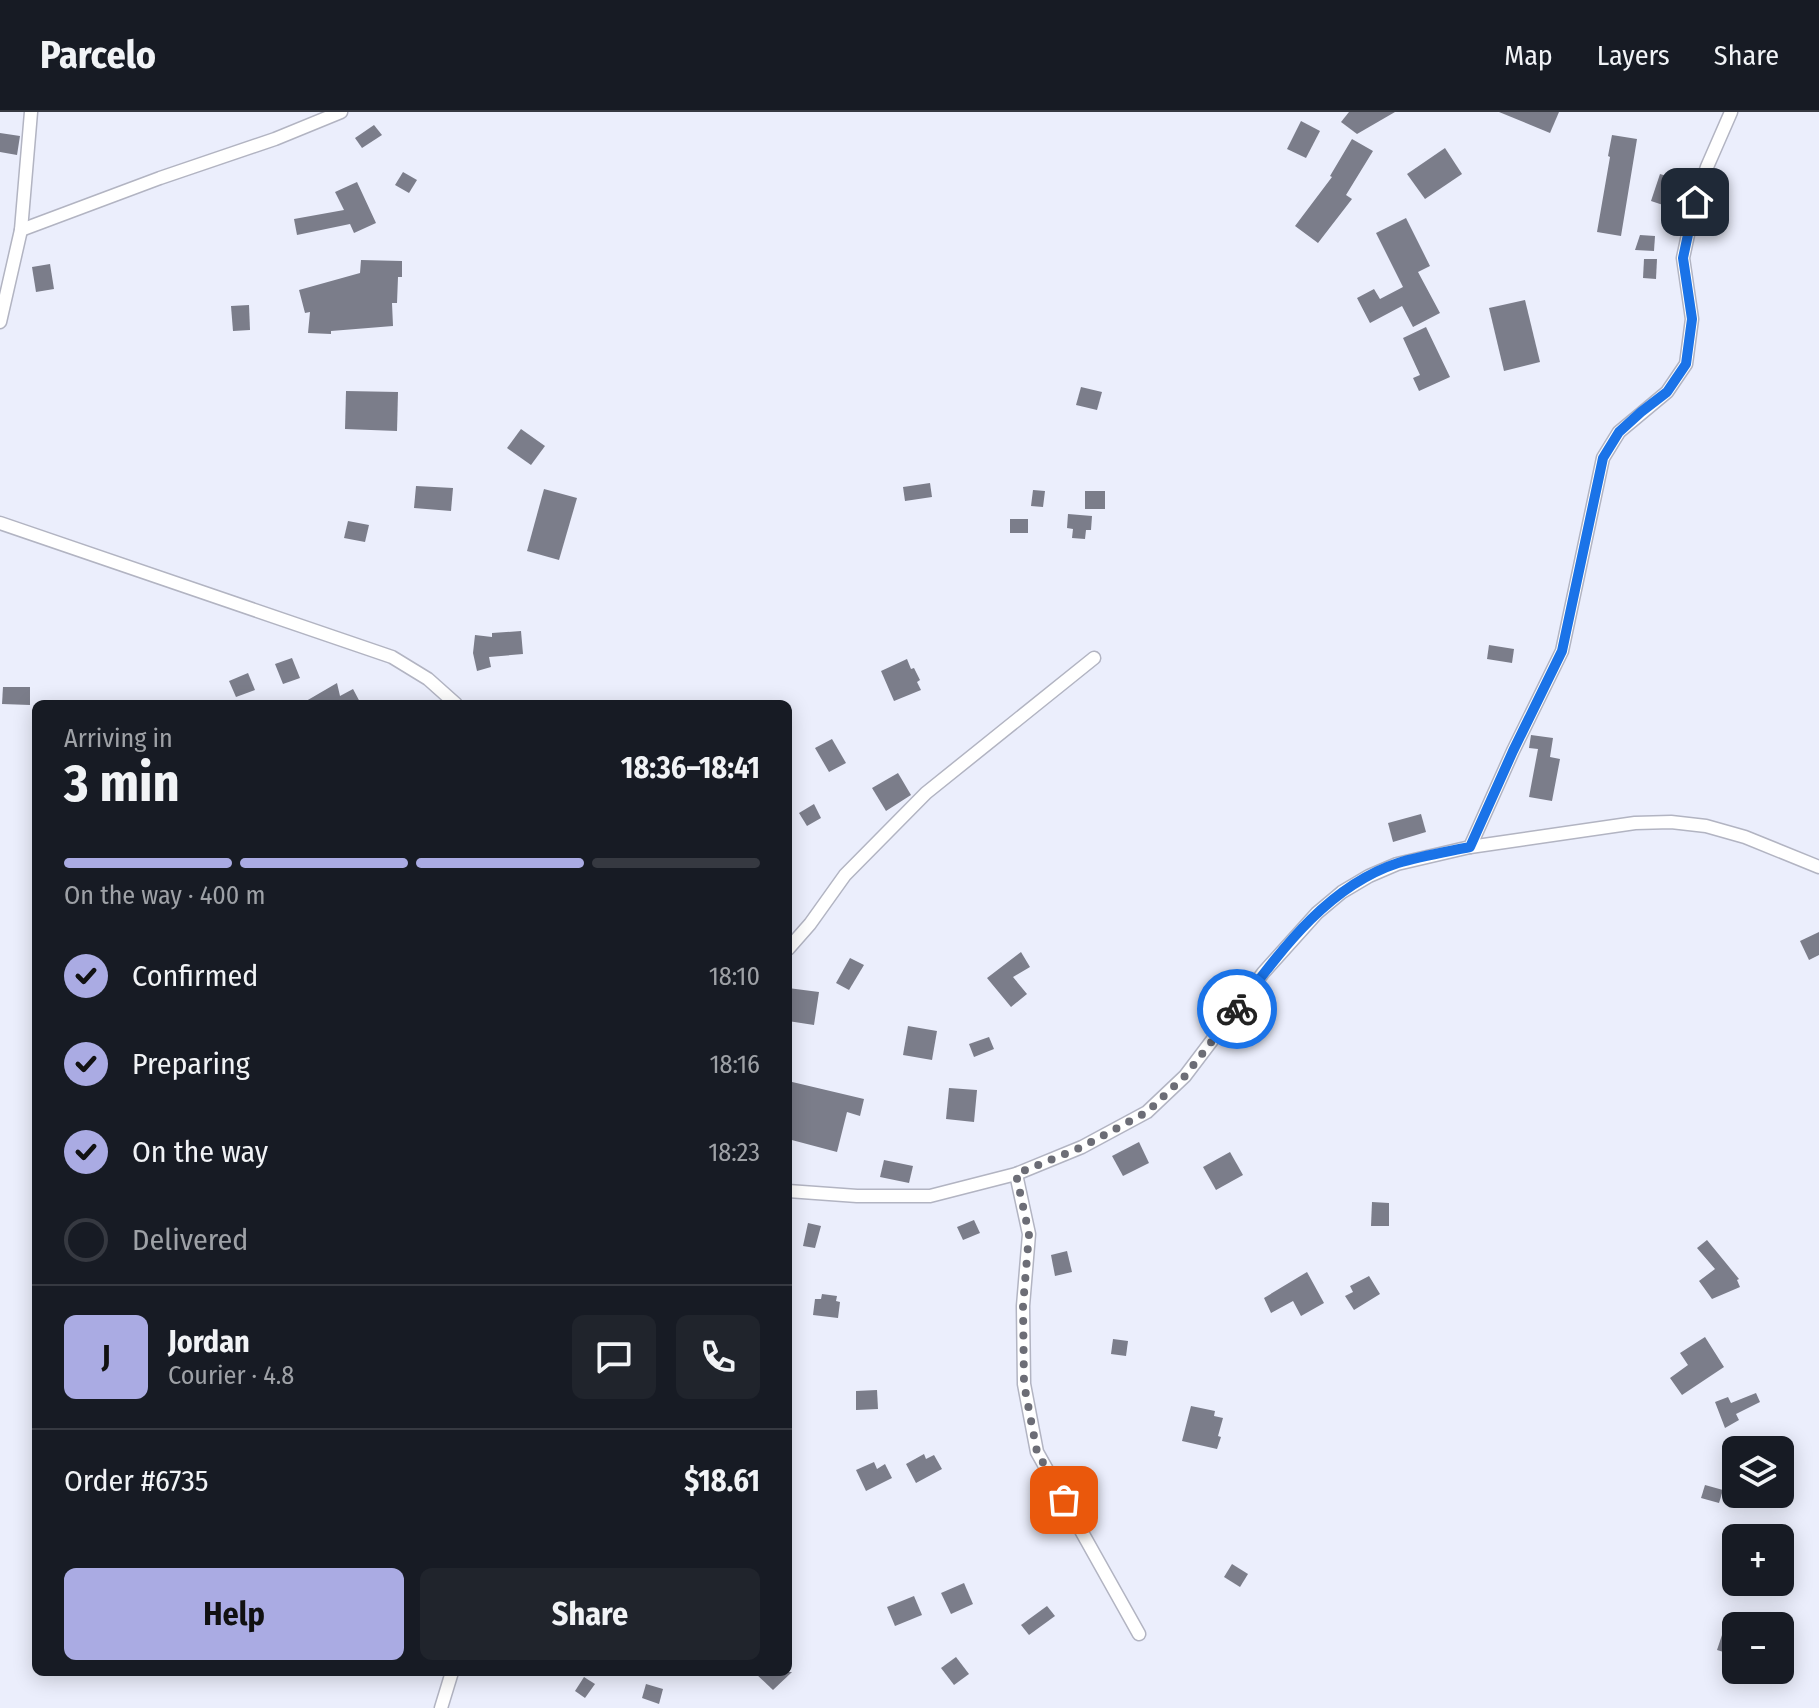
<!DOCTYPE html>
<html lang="en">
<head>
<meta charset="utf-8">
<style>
  :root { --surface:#171b24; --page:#20242c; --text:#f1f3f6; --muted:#9ea1a6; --line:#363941; --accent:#aaabe3 }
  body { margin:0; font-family:"Fira Sans Condensed",sans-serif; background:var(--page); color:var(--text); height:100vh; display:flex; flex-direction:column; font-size:30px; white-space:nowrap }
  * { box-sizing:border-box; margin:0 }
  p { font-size:26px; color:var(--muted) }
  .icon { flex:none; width:44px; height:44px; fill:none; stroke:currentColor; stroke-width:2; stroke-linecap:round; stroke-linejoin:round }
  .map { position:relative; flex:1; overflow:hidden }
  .panel { position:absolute; left:32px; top:588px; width:760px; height:976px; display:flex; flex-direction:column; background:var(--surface); border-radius:12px; box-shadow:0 4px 20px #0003 }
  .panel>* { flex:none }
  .fabs { position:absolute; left:1722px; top:1324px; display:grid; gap:16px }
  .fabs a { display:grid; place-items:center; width:72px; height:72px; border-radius:12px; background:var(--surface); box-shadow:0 4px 20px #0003; font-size:40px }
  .pin { position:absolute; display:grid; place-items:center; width:68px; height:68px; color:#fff; margin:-34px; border-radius:16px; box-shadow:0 4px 12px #0006 }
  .courier { position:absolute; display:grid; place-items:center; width:80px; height:80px; margin:-40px; border:6px solid #1a73e8; border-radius:50%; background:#fff; color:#222; box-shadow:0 2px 10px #0007 }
  .headline em { font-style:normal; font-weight:700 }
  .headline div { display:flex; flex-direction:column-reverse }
  .headline { display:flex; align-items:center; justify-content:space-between; height:136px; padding:0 32px }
  h1 { font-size:52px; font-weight:700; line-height:60px }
  .bar { display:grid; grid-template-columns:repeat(4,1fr); gap:12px 8px; align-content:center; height:96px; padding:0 32px }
  .bar i { height:10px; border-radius:6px; background:var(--line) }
  .bar .active { background:var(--accent) }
  .bar p { grid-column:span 4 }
  .line { display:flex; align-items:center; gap:20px; padding:0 32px; border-top:2px solid var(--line) }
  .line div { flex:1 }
  .round { display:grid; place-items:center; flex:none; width:84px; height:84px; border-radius:12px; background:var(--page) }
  ol { padding:0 32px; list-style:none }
  li { display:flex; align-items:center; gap:24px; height:88px }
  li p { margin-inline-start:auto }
  li .icon { padding:8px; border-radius:50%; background:var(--accent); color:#111; stroke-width:4 }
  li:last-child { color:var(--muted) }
  li i { width:44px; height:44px; border:4px solid var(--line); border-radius:50% }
  .primary-button { display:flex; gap:16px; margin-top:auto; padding:16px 32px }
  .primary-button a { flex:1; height:92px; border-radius:12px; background:var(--accent); color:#111; font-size:32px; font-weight:700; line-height:92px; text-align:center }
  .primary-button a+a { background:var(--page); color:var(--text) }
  header { display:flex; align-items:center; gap:48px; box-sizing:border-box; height:112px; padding:0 40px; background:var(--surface); border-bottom:2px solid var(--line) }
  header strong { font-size:38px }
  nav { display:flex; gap:44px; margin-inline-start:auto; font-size:28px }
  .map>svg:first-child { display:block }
  .building { fill:#7b7d8a }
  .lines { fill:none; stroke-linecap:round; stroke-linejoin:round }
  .street-casing { stroke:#b2b4c2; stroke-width:15 }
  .street { stroke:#fff; stroke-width:12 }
  .done { stroke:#6c6d76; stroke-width:8; stroke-dasharray:0 14.4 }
  .route { stroke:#1a73e8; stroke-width:10 }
</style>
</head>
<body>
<header>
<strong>Parcelo</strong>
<nav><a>Map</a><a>Layers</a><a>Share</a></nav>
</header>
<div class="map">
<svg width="1819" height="1596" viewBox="0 0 1819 1596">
  <rect width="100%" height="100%" fill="#ebeefc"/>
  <g class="building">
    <polygon points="1349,0 1395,0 1357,22 1341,10"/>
    <polygon points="1499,0 1559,0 1550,21"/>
    <polygon points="1301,9 1320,19 1306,46 1287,37"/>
    <polygon points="374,13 382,23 362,36 355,26"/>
    <polygon points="0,21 20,24 17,43 0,40"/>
    <polygon points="1612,23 1637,27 1621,124 1597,120 1610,45 1608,44"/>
    <polygon points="1352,27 1373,39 1346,83 1352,87 1318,131 1295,114 1332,65 1330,64"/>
    <polygon points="1445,36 1462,62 1425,87 1407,62"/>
    <polygon points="403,60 417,68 409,81 395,73"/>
    <polygon points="1660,62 1673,66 1663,93 1651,89"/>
    <polygon points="357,70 376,111 354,121 350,112 297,123 294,107 344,98 335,80"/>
    <polygon points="1406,106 1430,154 1418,160 1440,201 1413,215 1402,194 1370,211 1357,186 1374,177 1380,187 1403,175 1376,121"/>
    <polygon points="1640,123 1655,124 1654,139 1635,138"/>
    <polygon points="1644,147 1657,147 1656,167 1643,166"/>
    <polygon points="361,148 402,149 402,165 398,165 397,191 392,191 393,214 331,219 331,222 308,221 310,200 305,201 299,178 360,161"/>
    <polygon points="50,152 54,177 36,180 32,155"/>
    <polygon points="1525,188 1540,250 1504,259 1489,196"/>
    <polygon points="249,193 250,218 233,219 231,194"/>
    <polygon points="1426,215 1450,265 1419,279 1413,266 1420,263 1403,226"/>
    <polygon points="1081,275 1102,280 1097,298 1076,293"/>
    <polygon points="346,279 398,280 397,319 345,317"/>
    <polygon points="521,317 545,334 531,353 507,336"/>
    <polygon points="930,371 932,385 905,389 903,375"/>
    <polygon points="416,374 453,376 451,399 414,396"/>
    <polygon points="544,377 577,386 559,448 527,439"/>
    <polygon points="1033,378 1045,379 1043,395 1031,394"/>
    <rect x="1085" y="379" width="20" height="18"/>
    <polygon points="1068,402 1092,404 1091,418 1086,418 1085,427 1072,426 1073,417 1067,416"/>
    <rect x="1010" y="407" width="18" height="14"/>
    <polygon points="348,409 369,413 365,430 344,426"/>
    <polygon points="521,519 523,542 489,545 491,555 477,559 473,541 475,523 492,525 492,521"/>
    <polygon points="1489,533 1514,537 1512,551 1487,547"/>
    <polygon points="292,546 300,566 283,572 275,552"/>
    <polygon points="907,547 911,557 914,556 920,568 917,570 921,578 894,589 881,559"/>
    <polygon points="248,561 255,578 236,585 229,569"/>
    <polygon points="337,571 340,584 353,577 361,592 301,592"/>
    <polygon points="3,575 30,575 30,593 2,592"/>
    <polygon points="1531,623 1553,626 1550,645 1560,647 1552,689 1529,685 1538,637 1529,636"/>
    <polygon points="832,627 846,651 829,660 815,636"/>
    <polygon points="898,661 911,683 886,699 872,676"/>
    <polygon points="814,692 821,706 807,714 799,701"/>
    <polygon points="1421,702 1426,720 1393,730 1388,711"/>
    <polygon points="1819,820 1819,843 1809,848 1800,829"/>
    <polygon points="1021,840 1030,855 1013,865 1027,882 1011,895 987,866"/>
    <polygon points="850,846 864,853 849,878 836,871"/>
    <polygon points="788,876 819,880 814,913 788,909"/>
    <polygon points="908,914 937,919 932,948 903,943"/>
    <polygon points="989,925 994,937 974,945 969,932"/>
    <polygon points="788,969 864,987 860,1004 847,1000 837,1040 788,1027"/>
    <polygon points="949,976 977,978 974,1010 946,1007"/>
    <polygon points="1139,1030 1149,1051 1123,1064 1112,1044"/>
    <polygon points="1230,1040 1243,1063 1216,1078 1203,1055"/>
    <polygon points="884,1048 913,1054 909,1071 880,1065"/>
    <polygon points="1372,1090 1389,1091 1389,1114 1371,1114"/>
    <polygon points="974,1108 980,1121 963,1128 957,1115"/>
    <polygon points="808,1111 821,1114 815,1136 803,1134"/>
    <polygon points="1707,1128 1739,1167 1737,1168 1740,1175 1712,1187 1699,1169 1715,1157 1697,1136"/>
    <polygon points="1067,1139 1072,1160 1055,1164 1051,1143"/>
    <polygon points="1307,1160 1324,1191 1301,1204 1293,1189 1271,1201 1264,1186"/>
    <polygon points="1369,1164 1380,1182 1354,1198 1345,1184 1353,1180 1350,1174"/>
    <polygon points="822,1182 837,1184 836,1189 840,1190 838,1206 813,1203 815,1187 821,1187"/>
    <polygon points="1705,1225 1724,1255 1682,1283 1670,1266 1688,1253 1680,1241"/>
    <polygon points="1113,1227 1128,1229 1126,1244 1111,1242"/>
    <polygon points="877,1278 878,1297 856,1298 856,1279"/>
    <polygon points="1756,1281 1760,1290 1736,1302 1739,1308 1725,1316 1715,1290 1728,1285 1731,1291"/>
    <polygon points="1191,1294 1215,1299 1214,1304 1223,1306 1218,1324 1221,1325 1217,1337 1182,1329"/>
    <polygon points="924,1342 926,1347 934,1343 942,1357 916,1371 906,1352"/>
    <polygon points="874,1350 877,1357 885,1352 892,1366 866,1379 856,1358"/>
    <polygon points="1705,1373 1723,1378 1719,1391 1701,1386"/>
    <polygon points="1232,1452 1248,1462 1240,1475 1224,1465"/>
    <polygon points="964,1471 973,1492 951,1502 941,1481"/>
    <polygon points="914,1484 922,1503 895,1514 887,1495"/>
    <polygon points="1047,1494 1055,1504 1029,1523 1021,1513"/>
    <polygon points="1722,1523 1736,1527 1730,1542 1717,1538"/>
    <polygon points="956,1545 969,1562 954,1573 941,1556"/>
    <polygon points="754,1560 792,1560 773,1578"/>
    <polygon points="584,1565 595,1572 585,1586 575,1579"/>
    <polygon points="646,1572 663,1577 659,1592 642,1586"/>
  </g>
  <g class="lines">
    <g class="street-casing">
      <g id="street">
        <polyline points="21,118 160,66 275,27 341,0"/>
        <polyline points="0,210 21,118 31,0"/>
        <polyline points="0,411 392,545 428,567 456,592"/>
        <polyline points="1470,735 1513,639 1562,539 1603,346 1619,320 1667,280 1686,252 1692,207 1683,146 1695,90 1707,55 1731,0"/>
        <polyline points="788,837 810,812 845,763 926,681 1094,546"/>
        <polyline points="1016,1062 1029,1122 1023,1194 1024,1272 1037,1340 1139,1522"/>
        <polyline points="788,1079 857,1084 930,1084 1016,1062 1082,1035 1147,1000 1185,964 1263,861 1317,801 1342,780 1369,764 1397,752 1470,735 1635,711 1671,710 1706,714 1745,725 1819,755"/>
        <polyline points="441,1596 452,1560"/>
      </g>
    </g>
    <use href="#street" class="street"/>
  </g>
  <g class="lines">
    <polyline class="done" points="1064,1388 1037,1340 1024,1272 1023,1194 1029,1122 1016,1062 1082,1035 1147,1000 1185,964 1237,897"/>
    <path class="route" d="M1237 897C1280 840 1327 774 1398 751 1421 744 1446 740 1470 735L1513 639 1562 539 1603 346 1619 320 1641 300 1667 280 1686 252 1692 207 1683 146 1695 90"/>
  </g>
</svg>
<div class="fabs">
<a><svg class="icon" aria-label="layers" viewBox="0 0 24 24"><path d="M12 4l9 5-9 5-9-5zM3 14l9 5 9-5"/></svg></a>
<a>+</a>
<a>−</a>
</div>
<div class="pin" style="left:1064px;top:1388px;background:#ea580c"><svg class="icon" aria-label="bag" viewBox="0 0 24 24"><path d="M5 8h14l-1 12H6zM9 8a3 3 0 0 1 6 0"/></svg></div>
<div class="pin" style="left:1695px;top:90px;background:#1f2937"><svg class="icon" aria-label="home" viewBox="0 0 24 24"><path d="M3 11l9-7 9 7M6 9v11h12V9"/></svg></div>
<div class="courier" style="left:1237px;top:897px"><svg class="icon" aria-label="bike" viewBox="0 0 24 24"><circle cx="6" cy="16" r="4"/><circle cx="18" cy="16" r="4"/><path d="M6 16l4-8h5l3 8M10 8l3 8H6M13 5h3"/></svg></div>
<section class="panel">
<div class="headline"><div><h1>3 min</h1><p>Arriving in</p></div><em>18:36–18:41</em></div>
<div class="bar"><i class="active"></i><i class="active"></i><i class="active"></i><i></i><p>On the way · 400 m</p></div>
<ol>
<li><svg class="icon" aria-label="check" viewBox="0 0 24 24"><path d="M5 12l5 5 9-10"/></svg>Confirmed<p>18:10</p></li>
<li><svg class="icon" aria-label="check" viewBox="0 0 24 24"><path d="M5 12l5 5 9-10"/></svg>Preparing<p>18:16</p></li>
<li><svg class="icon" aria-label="check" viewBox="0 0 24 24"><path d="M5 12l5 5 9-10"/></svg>On the way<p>18:23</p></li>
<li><i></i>Delivered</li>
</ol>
<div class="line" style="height:144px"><b class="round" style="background:var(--accent);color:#111">J</b><div><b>Jordan</b><p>Courier · 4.8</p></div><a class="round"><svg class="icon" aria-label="chat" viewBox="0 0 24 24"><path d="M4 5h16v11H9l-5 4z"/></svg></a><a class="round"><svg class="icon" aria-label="phone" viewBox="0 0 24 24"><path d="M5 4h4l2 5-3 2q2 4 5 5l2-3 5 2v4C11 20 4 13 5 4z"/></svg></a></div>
<div class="line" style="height:104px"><div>Order #6735</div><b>$18.61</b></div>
<div class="primary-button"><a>Help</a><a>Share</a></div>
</section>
</div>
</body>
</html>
